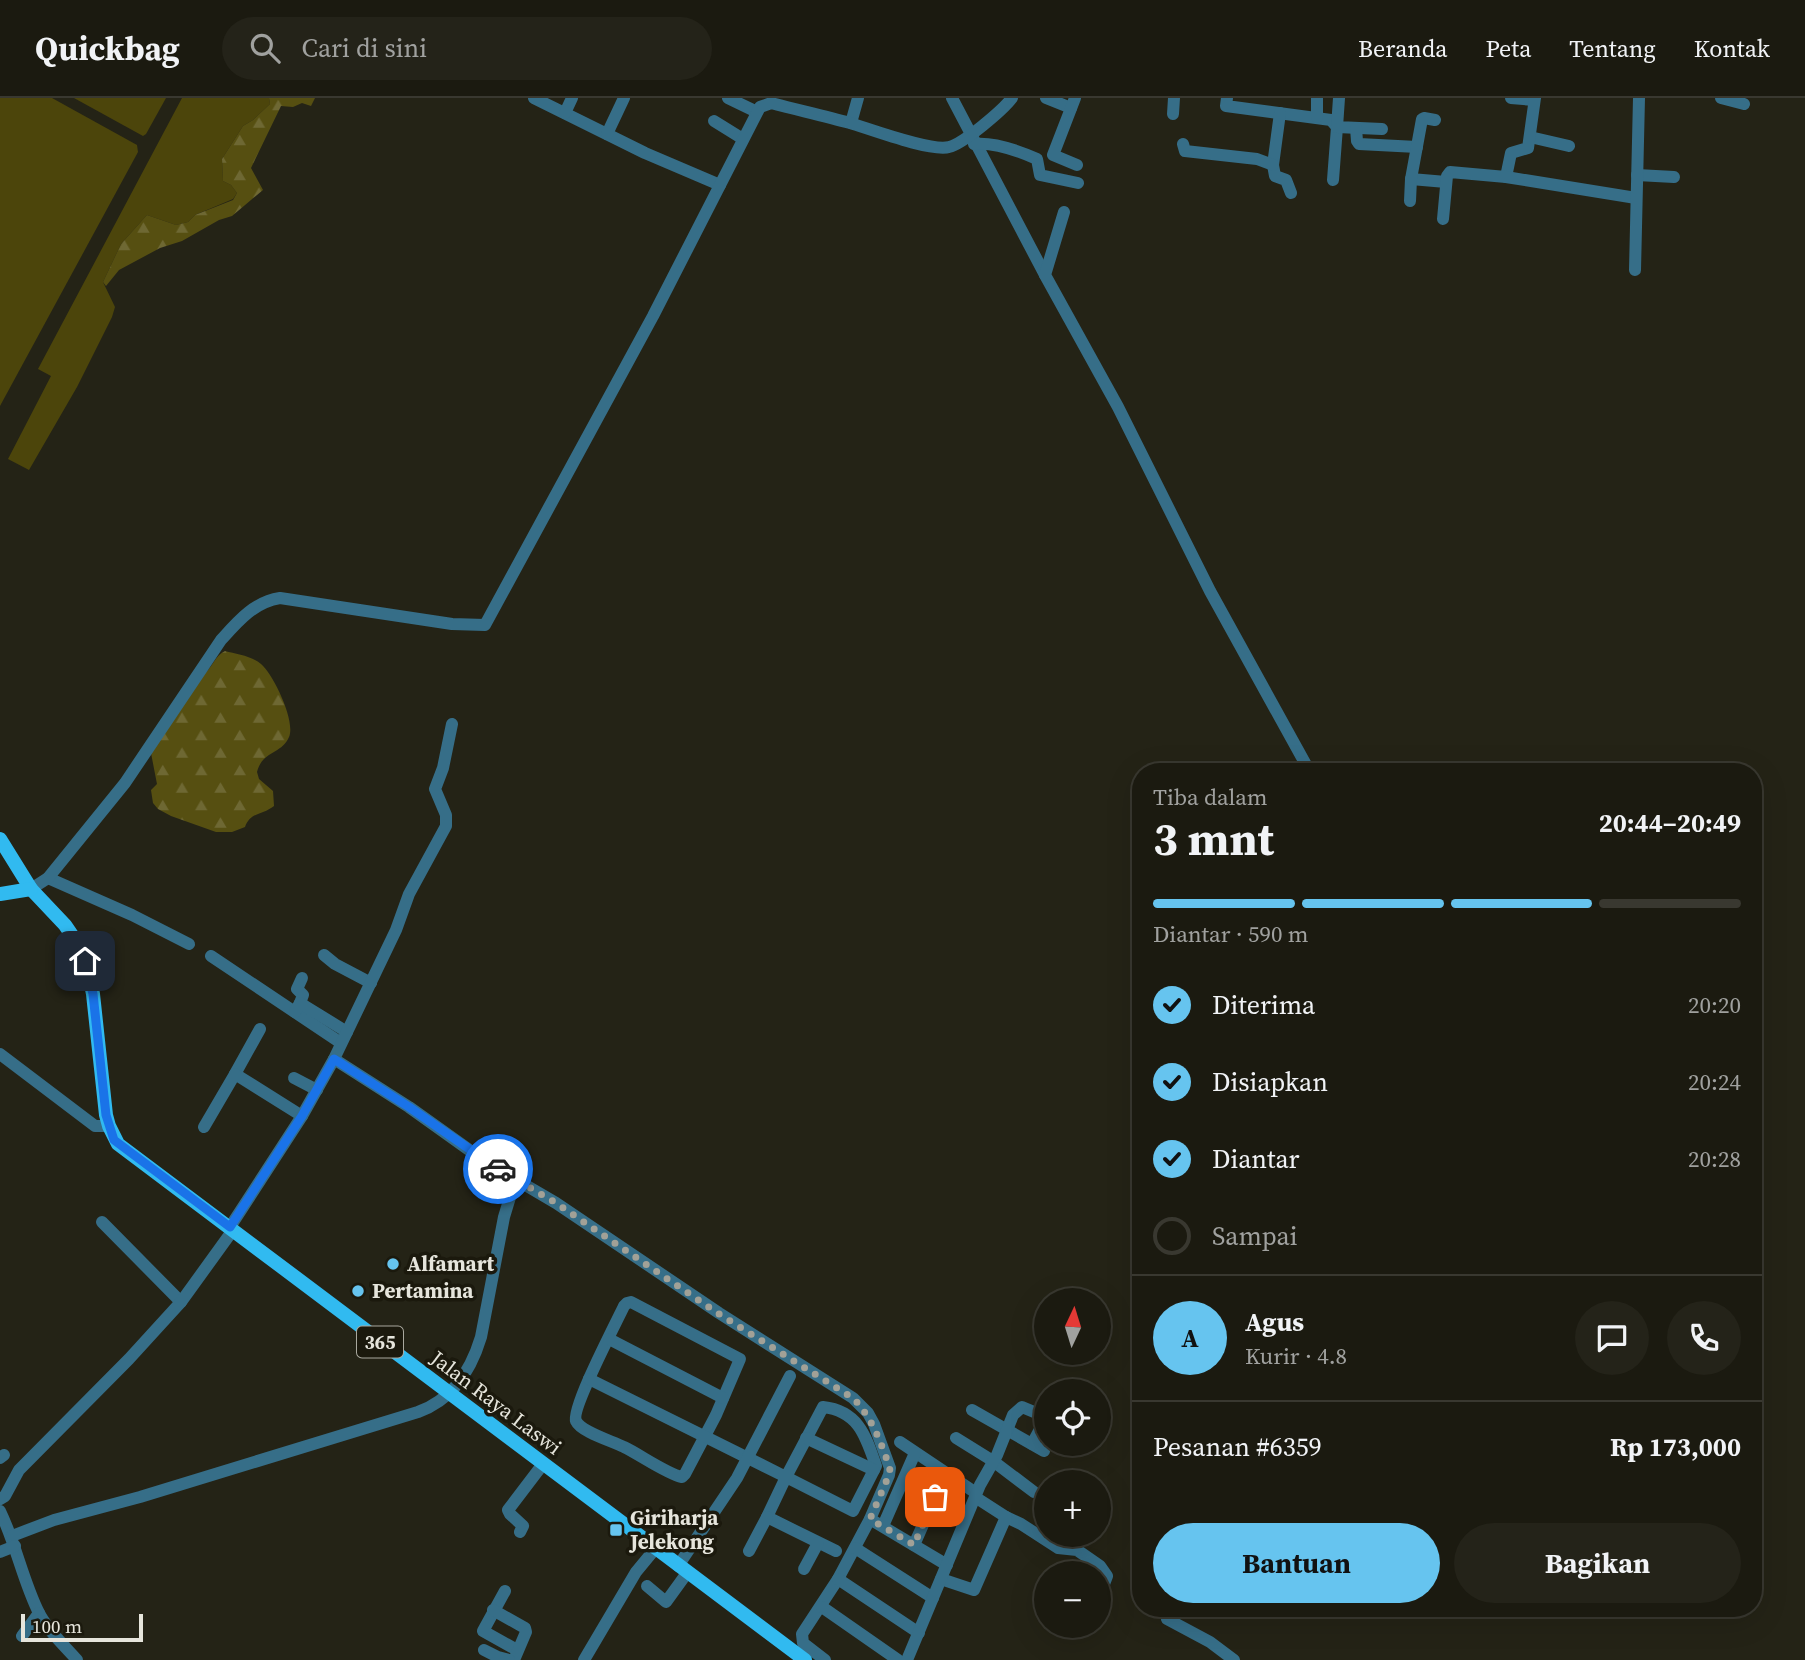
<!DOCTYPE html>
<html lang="id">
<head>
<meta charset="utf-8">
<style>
  :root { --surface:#1b1a10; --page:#242319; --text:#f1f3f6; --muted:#a0a19f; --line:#393830; --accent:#66c4ef }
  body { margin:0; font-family:"Source Serif 4",serif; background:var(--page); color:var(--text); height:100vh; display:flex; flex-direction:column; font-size:26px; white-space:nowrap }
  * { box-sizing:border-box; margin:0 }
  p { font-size:23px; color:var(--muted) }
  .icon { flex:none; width:38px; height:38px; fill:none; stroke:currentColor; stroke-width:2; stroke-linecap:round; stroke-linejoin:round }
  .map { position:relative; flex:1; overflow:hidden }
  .panel { position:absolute; left:1132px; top:665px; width:630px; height:854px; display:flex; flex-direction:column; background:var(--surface); border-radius:28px; box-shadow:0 7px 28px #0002,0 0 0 2px var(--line) }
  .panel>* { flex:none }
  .needle { width:46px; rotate:4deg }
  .tools { position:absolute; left:1034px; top:1190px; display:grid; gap:14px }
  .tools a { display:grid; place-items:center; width:77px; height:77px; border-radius:50%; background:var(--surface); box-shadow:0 7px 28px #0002,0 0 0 2px var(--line); font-size:35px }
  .scale { position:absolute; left:21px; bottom:18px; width:122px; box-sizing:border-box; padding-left:7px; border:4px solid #e6e5dc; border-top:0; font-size:19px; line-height:24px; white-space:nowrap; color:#e6e5dc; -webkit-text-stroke:5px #1b190d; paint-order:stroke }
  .pin { position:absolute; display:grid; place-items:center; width:60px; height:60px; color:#fff; margin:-30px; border-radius:14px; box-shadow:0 4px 10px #0006 }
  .courier { position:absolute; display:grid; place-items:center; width:70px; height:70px; margin:-35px; border:5px solid #1a73e8; border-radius:50%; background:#fff; color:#222; box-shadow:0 2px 9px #0007 }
  .head em { font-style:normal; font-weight:700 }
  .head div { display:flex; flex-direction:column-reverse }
  .head { display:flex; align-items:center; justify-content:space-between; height:119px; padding:0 21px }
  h1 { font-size:46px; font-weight:700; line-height:52px }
  .bar { display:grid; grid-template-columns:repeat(4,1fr); gap:10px 7px; align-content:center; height:84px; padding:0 21px }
  .bar i { height:9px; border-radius:5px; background:var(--line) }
  .bar .selected { background:var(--accent) }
  .bar p { grid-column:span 4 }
  .line { display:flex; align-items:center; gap:18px; padding:0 21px; border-top:2px solid var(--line) }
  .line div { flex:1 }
  .round { display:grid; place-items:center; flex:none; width:74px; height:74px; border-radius:37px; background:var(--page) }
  ol { padding:0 21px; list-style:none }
  li { display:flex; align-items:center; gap:21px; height:77px }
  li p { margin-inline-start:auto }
  li .icon { padding:7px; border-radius:50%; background:var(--accent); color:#111; stroke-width:4 }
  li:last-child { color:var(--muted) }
  li i { width:38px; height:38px; border:4px solid var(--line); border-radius:50% }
  .primary-button { display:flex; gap:14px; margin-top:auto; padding:14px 21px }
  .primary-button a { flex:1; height:80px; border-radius:42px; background:var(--accent); color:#111; font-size:28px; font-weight:700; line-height:80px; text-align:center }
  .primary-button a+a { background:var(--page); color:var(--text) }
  header { display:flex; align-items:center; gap:42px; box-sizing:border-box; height:98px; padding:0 35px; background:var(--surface); border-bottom:2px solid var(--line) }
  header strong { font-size:33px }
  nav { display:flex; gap:38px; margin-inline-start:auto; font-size:24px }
  .search { width:490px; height:63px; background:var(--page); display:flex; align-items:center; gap:18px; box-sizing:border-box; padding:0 24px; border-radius:38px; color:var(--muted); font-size:26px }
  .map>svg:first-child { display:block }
  .green { fill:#4c450b }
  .forest { fill:url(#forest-firs) }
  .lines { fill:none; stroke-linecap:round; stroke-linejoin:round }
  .minor { stroke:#366e88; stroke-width:12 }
  .major { stroke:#31baf0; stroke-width:14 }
  .done { stroke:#a2a197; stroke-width:7; stroke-dasharray:0 12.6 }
  .route { stroke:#1a73e8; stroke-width:9 }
  .poi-dot { fill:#66c4ef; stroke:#1b190d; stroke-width:2.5 }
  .labels { text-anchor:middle; stroke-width:7; stroke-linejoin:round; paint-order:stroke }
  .shield { fill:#1b190d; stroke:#a9a89e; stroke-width:2 }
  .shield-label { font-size:19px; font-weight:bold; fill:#e6e5dc }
  .poi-label { font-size:21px; font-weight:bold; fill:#e6e5dc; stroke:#1b190d; text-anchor:start }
  .street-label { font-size:21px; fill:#e6e5dc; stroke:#1b190d }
</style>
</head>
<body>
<header>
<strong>Quickbag</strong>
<div class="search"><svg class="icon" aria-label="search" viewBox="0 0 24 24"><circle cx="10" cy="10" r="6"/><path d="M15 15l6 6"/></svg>Cari di sini</div>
<nav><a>Beranda</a><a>Peta</a><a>Tentang</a><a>Kontak</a></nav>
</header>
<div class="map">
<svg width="1805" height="1562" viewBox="0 0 1805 1562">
  <defs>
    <pattern id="forest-firs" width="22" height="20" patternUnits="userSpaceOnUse" patternTransform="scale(1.75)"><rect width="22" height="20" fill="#564f11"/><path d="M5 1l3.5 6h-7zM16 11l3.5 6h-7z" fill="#6e6833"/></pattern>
  </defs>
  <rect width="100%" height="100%" fill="#242316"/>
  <g class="green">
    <polygon points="0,0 52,0 137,47 138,54 0,308"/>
    <polygon points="74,0 166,0 146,36 143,38"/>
    <polygon points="182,0 269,0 270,6 253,22 243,28 222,61 223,83 231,87 237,95 233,101 195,117 188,124 176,127 147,117 121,146 103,184 115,209 112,219 77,289 29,372 8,361 51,278 38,271"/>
  </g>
  <g class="forest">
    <polygon points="269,0 315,0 311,8 302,5 293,9 281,8 251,70 263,92 232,118 219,122 182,143 160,150 119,172 106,188 103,184 121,146 147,117 176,127 188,124 195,117 233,102 237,95 231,87 223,83 222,61 243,28 253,22 270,6"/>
    <path d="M225 553C236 556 252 558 261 566 273 576 296 623 289 639 282 656 262 653 257 674L259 681 273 693 274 708C263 717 250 714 245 729L232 734H216L171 718 158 711 153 705 151 692 157 686 151 655 205 575C214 567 214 559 225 553Z"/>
  </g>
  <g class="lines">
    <g class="minor">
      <polyline points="534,0 645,55 720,87"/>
      <polyline points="728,0 757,14"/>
      <polyline points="952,0 1045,177"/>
      <polyline points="1046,0 1071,10"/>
      <polyline points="1075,0 1053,57 1077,67"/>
      <polyline points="1227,0 1226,8 1331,22 1337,29 1333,82"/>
      <polyline points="1339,0 1337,29 1382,31"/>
      <polyline points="1511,0 1534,2"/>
      <polyline points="1721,0 1744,6"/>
      <polyline points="565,15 572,0"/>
      <polyline points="1280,15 1273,67 1275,78 1286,82 1291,95"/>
      <polyline points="1173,16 1174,0"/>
      <polyline points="1317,19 1317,0"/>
      <polyline points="714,23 743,41"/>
      <polyline points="851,25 858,0"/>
      <polyline points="1356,30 1357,43 1359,46 1417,49"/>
      <polyline points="607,36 624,0"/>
      <polyline points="1530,39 1569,48"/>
      <path d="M974 46C993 44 1019 53 1037 61L1040 77 1078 85"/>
      <polyline points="1183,46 1185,53 1257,61 1273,67"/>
      <polyline points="1637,77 1674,79"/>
      <polyline points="1506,79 1511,55 1528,50 1535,0"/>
      <polyline points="1411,81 1446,84"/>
      <polyline points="1410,103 1411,81 1422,21 1424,20 1435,22"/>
      <polyline points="1064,114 1045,177 1118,309 1210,493 1310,674"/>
      <polyline points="1443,121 1447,78 1450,74 1506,79 1636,100"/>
      <polyline points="1635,172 1639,0"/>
      <polyline points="48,780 132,817 189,846"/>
      <path d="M31 791 48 780 125 685 221 542C238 523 254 504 280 500L452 526 485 527 653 218 760 9 771 5C798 12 824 18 850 25 870 31 931 54 949 49 963 46 1003 12 1012 0"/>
      <polyline points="324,857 335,866 371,885"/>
      <polyline points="211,858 341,945"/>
      <polyline points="300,905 303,897 297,891 302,880"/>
      <polyline points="295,914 300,905 347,934"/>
      <polyline points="0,956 95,1028 109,1028"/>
      <polyline points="334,961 409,1009 486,1064 556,1105 719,1215 853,1300 868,1315 874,1326 890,1370 889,1377 870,1421 838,1481 802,1536 803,1545 825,1562"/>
      <polyline points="235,976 260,931"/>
      <polyline points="294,980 317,992"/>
      <polyline points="204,1029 235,976 302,1018"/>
      <polyline points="102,1124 181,1204"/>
      <polyline points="230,1129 302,1018 334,961 396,832 409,796 446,728 446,717 435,691 443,670 452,626"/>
      <path d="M631 1204 740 1261 716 1317 685 1376 682 1379C667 1376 639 1356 624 1349 612 1343 581 1334 576 1323 571 1311 616 1225 624 1208L627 1205Z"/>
      <polyline points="609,1241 723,1300"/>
      <path d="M589 1281 786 1379 823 1309C859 1313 866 1339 876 1368L853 1413 786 1379 767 1419 836 1453"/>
      <polyline points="972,1312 1044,1353"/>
      <polyline points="806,1340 874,1372"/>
      <polyline points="956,1340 993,1363 1034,1394"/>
      <polyline points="900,1344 976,1395"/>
      <polyline points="1032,1346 1046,1320"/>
      <polyline points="0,1360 4,1357"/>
      <polyline points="0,1401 5,1398 19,1372 129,1261 181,1204 233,1132"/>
      <path d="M0 1413C16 1446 23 1483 39 1515 48 1533 64 1547 77 1562"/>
      <polyline points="1006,1419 1021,1426 1058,1450 1077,1452 1100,1468 1107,1478 1099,1499"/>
      <polyline points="870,1421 947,1467"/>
      <polyline points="883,1428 915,1355"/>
      <polyline points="520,1434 523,1428 510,1416 508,1412 543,1366"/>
      <path d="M12 1438 54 1422 140 1399 418 1314C452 1302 471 1272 481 1239L504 1119 511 1096 519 1083"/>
      <polyline points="914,1447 946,1375"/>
      <polyline points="855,1450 933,1500"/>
      <polyline points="749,1453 767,1419"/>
      <polyline points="0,1454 15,1448"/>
      <polyline points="678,1468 737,1380 790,1278"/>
      <polyline points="804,1471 818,1445"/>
      <polyline points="838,1481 919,1535"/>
      <polyline points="941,1481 974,1492 1006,1419 975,1399"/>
      <polyline points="647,1488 666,1504 687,1475"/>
      <polyline points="505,1493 483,1533 517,1552"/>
      <polyline points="822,1509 898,1562"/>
      <polyline points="493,1512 525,1530 526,1534 514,1562"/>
      <polyline points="1167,1521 1210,1544 1234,1562"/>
      <polyline points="22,1538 39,1515"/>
      <polyline points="484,1552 498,1559 509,1562"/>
      <polyline points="584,1562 636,1474 655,1451"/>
      <polyline points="907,1562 980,1387 997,1357 1013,1317 1022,1309 1046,1319"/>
    </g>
    <g class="major">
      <polyline points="0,741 31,791 65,827 78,846 87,867 93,896 106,1017 109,1028 118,1046 805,1562"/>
      <polyline points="0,796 31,791"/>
    </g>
  </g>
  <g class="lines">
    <path class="done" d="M498 1071 556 1105 719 1216 853 1300C873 1321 880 1343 890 1370L889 1377 870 1421 914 1447 935 1399"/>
    <polyline class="route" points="85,863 93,896 106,1017 114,1042 230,1129 302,1018 334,961 409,1009 498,1071"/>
  </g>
  <g class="poi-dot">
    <circle cx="393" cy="1166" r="7"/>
    <circle cx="358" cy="1193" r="7"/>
    <rect x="609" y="1425" width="14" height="14" rx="3.5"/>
  </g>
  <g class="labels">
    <rect class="shield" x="357" y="1228.5" width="46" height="31" rx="5"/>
    <g class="shield-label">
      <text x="380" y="1251">365</text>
    </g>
    <g class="poi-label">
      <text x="407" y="1173">Alfamart</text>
      <text x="372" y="1200">Pertamina</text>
      <text x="630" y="1427">Giriharja<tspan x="630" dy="24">Jelekong</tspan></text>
    </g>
    <g class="street-label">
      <text transform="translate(496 1305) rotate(37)" y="7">Jalan Raya Laswi</text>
    </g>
  </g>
</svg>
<div class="tools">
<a><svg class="needle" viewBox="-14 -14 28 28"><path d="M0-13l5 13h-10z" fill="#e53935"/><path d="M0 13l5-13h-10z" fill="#a0a19f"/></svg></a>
<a><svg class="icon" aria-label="locate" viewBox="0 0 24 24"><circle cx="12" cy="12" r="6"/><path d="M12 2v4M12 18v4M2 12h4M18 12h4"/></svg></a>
<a>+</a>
<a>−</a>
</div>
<div class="scale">100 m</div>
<div class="pin" style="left:935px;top:1399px;background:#ea580c"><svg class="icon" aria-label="bag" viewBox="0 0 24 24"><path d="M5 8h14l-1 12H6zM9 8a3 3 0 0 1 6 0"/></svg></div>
<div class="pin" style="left:85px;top:863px;background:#1f2937"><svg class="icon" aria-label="home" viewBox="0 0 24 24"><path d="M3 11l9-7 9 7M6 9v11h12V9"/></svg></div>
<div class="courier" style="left:498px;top:1071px"><svg class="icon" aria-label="car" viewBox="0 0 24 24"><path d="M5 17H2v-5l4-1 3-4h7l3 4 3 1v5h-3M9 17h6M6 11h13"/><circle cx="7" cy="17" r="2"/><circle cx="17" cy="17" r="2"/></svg></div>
<section class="panel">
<div class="head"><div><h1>3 mnt</h1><p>Tiba dalam</p></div><em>20:44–20:49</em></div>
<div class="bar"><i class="selected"></i><i class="selected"></i><i class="selected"></i><i></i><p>Diantar · 590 m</p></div>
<ol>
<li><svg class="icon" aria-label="check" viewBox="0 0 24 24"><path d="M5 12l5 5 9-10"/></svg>Diterima<p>20:20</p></li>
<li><svg class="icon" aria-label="check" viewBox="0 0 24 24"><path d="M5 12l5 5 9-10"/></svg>Disiapkan<p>20:24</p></li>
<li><svg class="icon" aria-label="check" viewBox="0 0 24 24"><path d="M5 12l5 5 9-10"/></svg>Diantar<p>20:28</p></li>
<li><i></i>Sampai</li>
</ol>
<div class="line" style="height:126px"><b class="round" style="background:var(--accent);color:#111">A</b><div><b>Agus</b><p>Kurir · 4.8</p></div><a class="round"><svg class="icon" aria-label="chat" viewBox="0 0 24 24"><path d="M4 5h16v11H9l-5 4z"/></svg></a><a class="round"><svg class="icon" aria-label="phone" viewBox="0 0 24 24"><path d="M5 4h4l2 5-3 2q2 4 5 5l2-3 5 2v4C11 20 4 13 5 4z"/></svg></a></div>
<div class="line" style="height:91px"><div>Pesanan #6359</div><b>Rp 173,000</b></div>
<div class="primary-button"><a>Bantuan</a><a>Bagikan</a></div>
</section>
</div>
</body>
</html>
